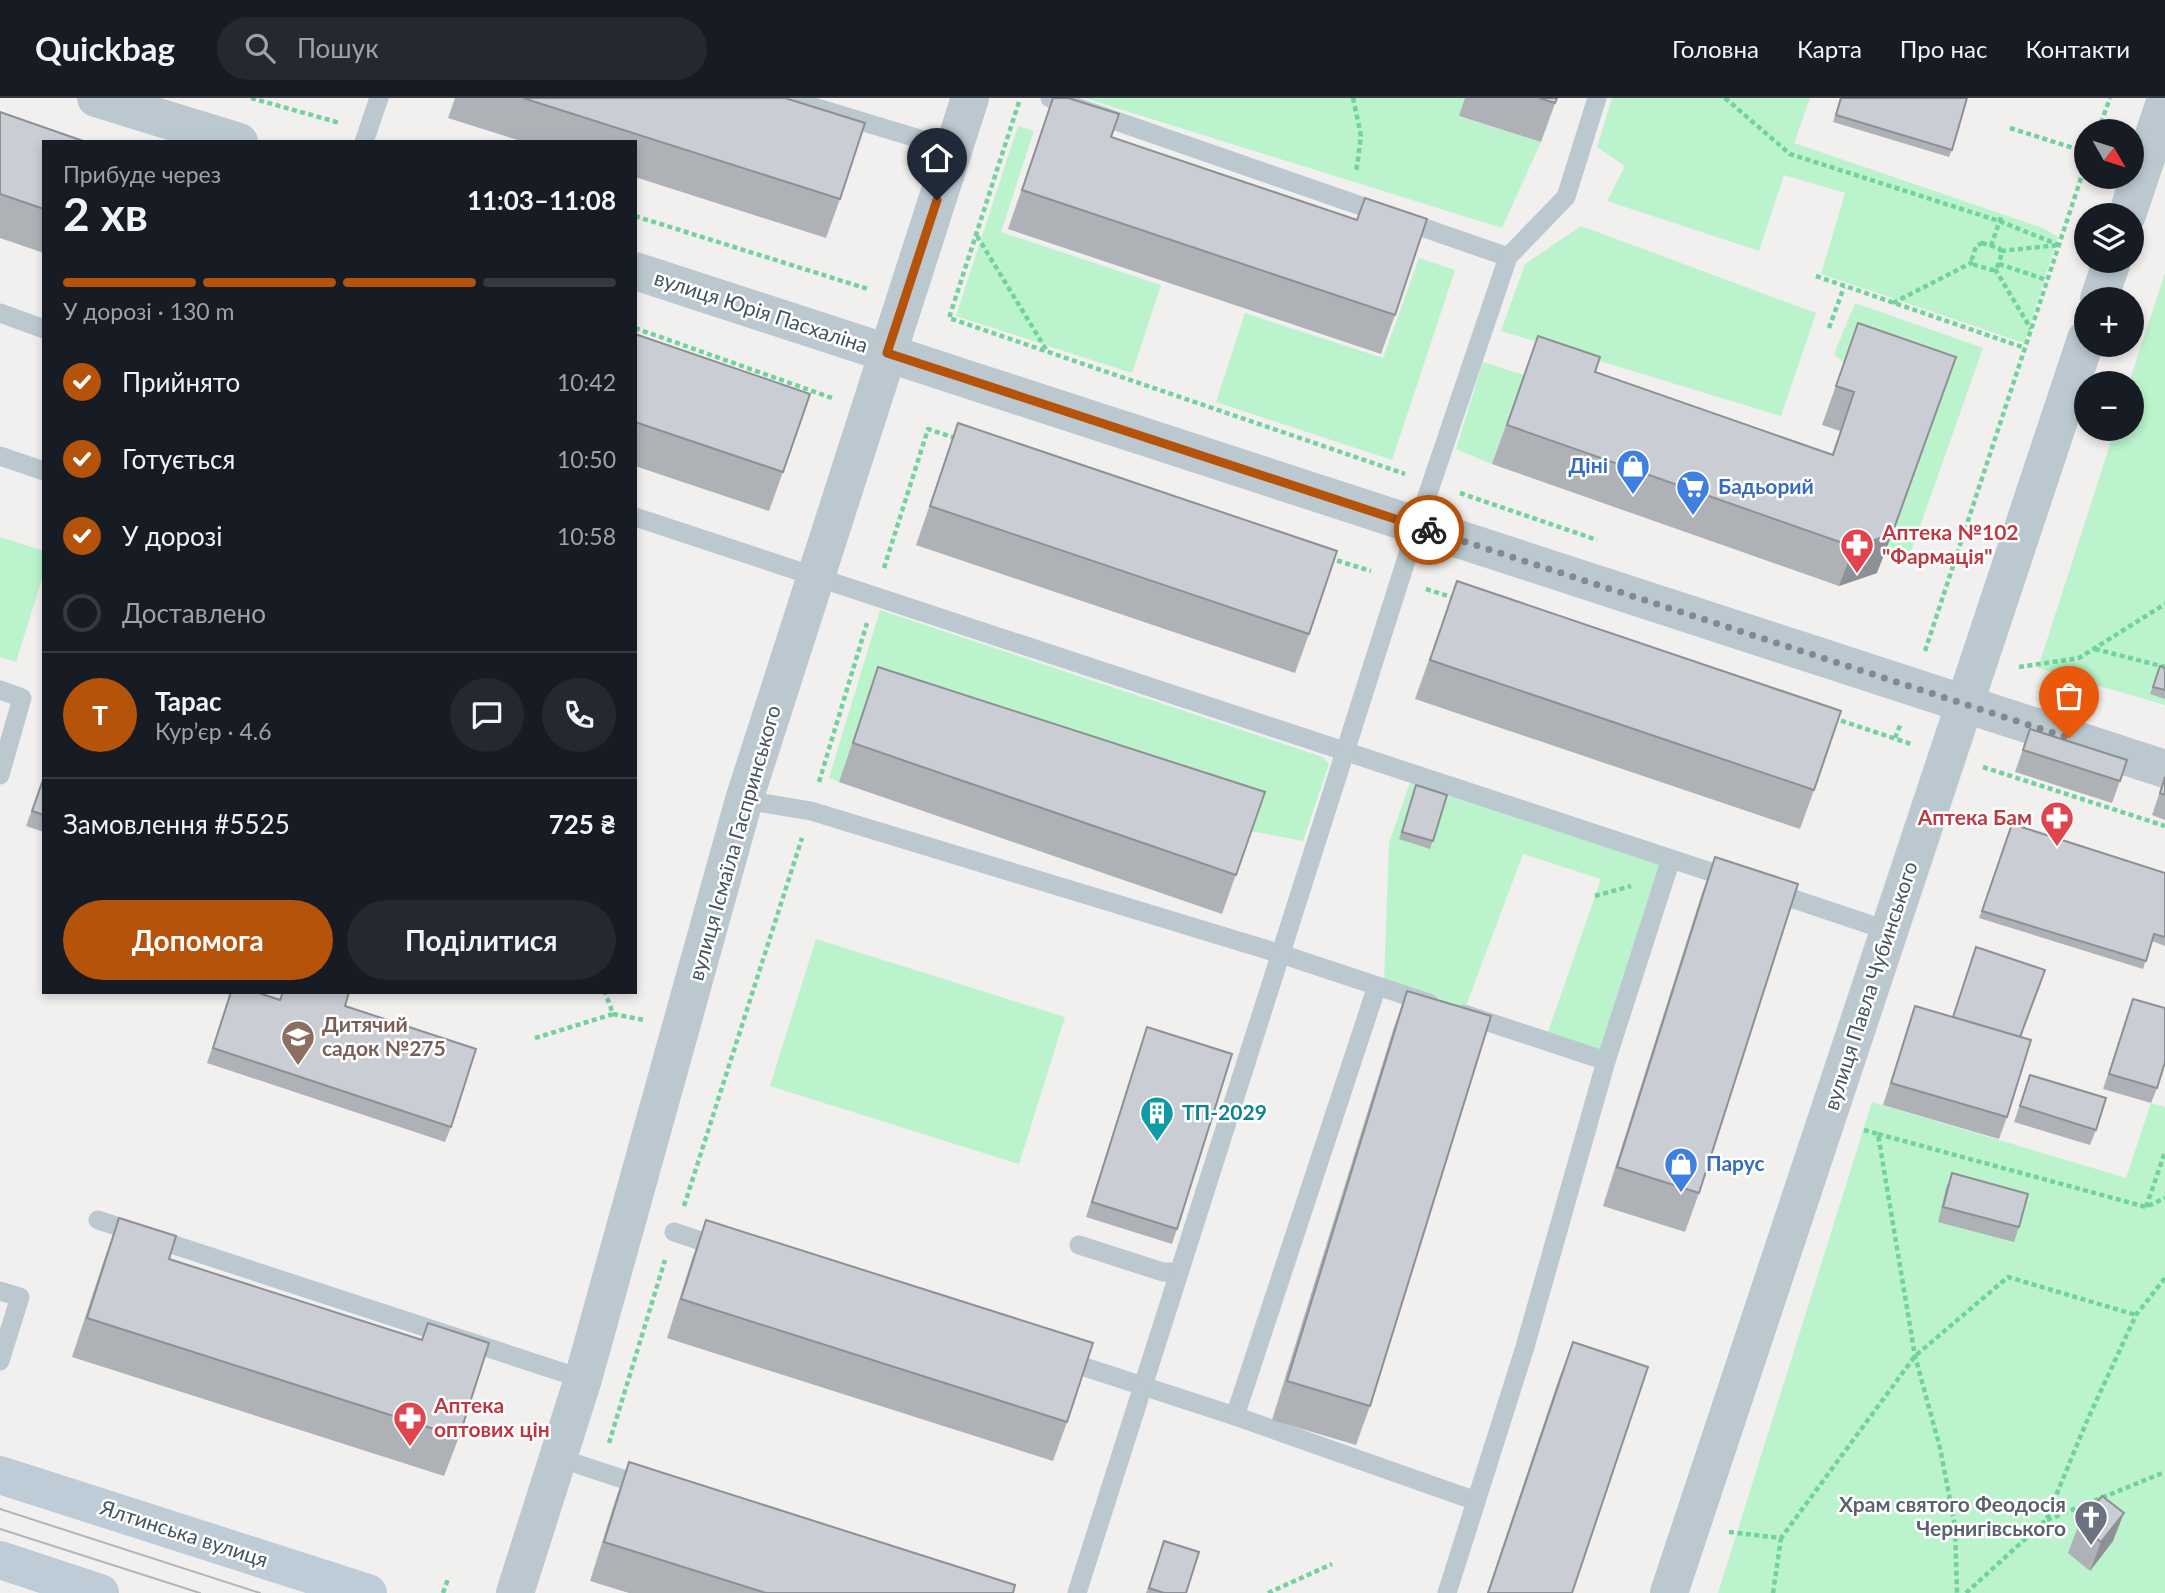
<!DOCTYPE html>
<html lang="uk">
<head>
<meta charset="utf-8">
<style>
  :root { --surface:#171b24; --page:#242831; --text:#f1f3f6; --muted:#9ea1a6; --line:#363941; --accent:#b45309 }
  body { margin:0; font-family:Lato,sans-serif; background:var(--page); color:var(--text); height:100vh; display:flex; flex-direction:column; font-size:26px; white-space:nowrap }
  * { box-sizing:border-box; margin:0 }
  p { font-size:23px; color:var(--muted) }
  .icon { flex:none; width:38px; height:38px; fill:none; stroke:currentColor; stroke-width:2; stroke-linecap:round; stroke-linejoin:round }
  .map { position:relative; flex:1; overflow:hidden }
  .drawer { position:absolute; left:42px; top:42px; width:595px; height:854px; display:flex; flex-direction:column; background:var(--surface); border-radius:0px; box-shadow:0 4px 10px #0003 }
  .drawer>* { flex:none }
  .needle { width:46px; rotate:129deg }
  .tools { position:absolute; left:2074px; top:21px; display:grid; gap:14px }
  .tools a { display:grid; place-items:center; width:70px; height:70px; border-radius:50%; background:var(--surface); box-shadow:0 4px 10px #0003; font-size:35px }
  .pin { position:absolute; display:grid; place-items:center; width:60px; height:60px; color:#fff; margin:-72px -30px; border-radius:50% 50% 50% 0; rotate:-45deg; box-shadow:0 0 7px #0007 }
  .pin .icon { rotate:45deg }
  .courier { position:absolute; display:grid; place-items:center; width:70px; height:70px; margin:-35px; border:5px solid #b45309; border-radius:50%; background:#fff; color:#222; box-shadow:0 2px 9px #0007 }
  .summary em { font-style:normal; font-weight:700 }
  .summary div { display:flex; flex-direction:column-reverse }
  .summary { display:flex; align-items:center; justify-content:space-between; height:119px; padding:0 21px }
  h1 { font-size:46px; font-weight:700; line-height:52px }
  .bar { display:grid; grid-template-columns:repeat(4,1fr); gap:10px 7px; align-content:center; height:84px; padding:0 21px }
  .bar i { height:9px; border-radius:5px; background:var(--line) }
  .bar .selected { background:var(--accent) }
  .bar p { grid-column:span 4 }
  .line { display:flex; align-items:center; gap:18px; padding:0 21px; border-top:2px solid var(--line) }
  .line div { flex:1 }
  .round { display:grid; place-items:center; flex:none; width:74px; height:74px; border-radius:37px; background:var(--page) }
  ol { padding:0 21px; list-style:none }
  li { display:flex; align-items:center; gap:21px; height:77px }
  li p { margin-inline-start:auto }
  li .icon { padding:7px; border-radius:50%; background:var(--accent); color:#fff; stroke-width:4 }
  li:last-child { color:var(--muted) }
  li i { width:38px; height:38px; border:4px solid var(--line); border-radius:50% }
  .button { display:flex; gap:14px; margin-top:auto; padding:14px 21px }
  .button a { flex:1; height:80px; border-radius:42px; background:var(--accent); color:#fff; font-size:28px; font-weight:700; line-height:80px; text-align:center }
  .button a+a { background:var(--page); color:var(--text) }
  header { display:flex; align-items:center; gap:42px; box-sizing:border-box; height:98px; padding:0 35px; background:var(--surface); border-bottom:2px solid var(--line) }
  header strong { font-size:33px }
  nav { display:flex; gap:38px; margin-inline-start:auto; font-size:24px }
  .search { width:490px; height:63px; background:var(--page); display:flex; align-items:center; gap:18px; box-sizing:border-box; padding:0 24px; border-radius:38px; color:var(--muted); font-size:26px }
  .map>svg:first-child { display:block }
  .green { fill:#baf3cc }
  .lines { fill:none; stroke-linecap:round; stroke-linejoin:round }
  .path { stroke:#6fd39b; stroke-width:4.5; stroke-dasharray:5 3.5; stroke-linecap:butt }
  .lane { stroke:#bbc8cf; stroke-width:19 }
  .street { stroke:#bbc8cf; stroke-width:38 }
  .secondary { stroke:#beccd7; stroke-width:38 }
  .tram { stroke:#b0b5ba; stroke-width:2 }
  .wall { fill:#aeb1b6 }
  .shaded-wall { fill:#8d9094 }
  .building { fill:#caced4; stroke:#8d9094; stroke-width:2 }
  .done { stroke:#828a91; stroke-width:7; stroke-dasharray:0 12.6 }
  .route { stroke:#b45309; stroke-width:9 }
  .labels { text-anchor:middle; stroke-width:5; stroke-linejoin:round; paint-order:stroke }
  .street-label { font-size:21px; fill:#45545e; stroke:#fff }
  .shop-label { font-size:21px; font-weight:bold; fill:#366cbe; stroke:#fff; text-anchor:start }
  .health-label { font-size:21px; font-weight:bold; fill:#be3a42; stroke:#fff; text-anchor:start }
  .education-label { font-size:21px; font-weight:bold; fill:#785e54; stroke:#fff; text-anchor:start }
  .culture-label { font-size:21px; font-weight:bold; fill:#0d838f; stroke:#fff; text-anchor:start }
  .worship-label { font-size:21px; font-weight:bold; fill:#5b616d; stroke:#fff; text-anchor:end }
</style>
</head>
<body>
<header>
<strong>Quickbag</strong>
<div class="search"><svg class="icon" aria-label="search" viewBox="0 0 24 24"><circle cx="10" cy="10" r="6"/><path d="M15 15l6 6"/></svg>Пошук</div>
<nav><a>Головна</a><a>Карта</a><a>Про нас</a><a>Контакти</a></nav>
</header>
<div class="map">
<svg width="2165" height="1495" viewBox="0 0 2165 1495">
  <rect width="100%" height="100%" fill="#f2efef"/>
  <g class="green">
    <polygon points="1084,0 1465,0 1460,19 1541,44 1502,130"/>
    <polygon points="1612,0 1810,0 1794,45 2043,130 2058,139 2024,245 1821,176 1845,95 1784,77 1759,153 1607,103 1625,68 1597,49"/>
    <polygon points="1018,28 1034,33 1001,134 1161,187 1132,275 956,218"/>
    <polygon points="1581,128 1816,215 1781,318 1501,233 1525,166"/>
    <polygon points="1419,160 1455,172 1392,362 1216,304 1245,215 1383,260"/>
    <polygon points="2165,175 2165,607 2038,570 2115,331 2132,331 2132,285 2129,285"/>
    <polygon points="1855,205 1983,250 1907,465 1884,457 1843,264 1834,256"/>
    <polygon points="1483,264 1524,277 1492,366 1456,351"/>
    <polygon points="0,439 44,453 44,474 16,564 0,559"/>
    <polygon points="880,512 1323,659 1329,666 1303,743 1251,733 865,608 839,684 829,680"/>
    <polygon points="1412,679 1658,765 1661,772 1603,951 1599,954 1547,937 1601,781 1523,756 1464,913 1384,884 1389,745"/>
    <polygon points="816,841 1065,919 1019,1066 770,988"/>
    <polygon points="1872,1004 2126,1080 2151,1005 2165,1009 2165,1495 1718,1495"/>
  </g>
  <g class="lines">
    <g class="path">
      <polyline points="251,0 340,25"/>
      <polyline points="1353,0 1361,38 1356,75"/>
      <polyline points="1725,0 1790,56 1999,123 2059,147"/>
      <polyline points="1019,4 949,220 1405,376"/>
      <polyline points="2010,30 2086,54"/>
      <polyline points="2098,33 2110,0"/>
      <polyline points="635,118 868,191"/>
      <polyline points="977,138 1047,253"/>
      <polygon points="1982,145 1999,150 2002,155 1997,170 1992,172 1975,167 1972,161 1976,148"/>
      <polyline points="1991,148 2002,116"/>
      <polyline points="2001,153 2059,147"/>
      <polyline points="1999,166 2047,182"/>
      <polyline points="1995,171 2031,231"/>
      <polyline points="1816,178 2025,250"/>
      <polyline points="1893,205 1973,164"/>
      <polyline points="635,230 832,300"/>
      <polyline points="1829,230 1844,189"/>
      <polyline points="1460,395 1597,442"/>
      <polyline points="1329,460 1371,473"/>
      <polyline points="884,470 928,331 958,341"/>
      <polyline points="1426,491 1454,500"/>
      <polyline points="2095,551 2165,569"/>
      <polyline points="1925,553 2086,65"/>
      <polyline points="2019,569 2079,560 2165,506"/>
      <polyline points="1833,620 1911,646"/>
      <polyline points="1895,640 1901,625"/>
      <polyline points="1983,669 2165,728"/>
      <polyline points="819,684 867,525"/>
      <polyline points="1595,798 1631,788"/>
      <polyline points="613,916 644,922"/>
      <polyline points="535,940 613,916 605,894"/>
      <polyline points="1864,1032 1878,1036 1915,1258 1940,1350 1955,1428 1957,1495"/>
      <polyline points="1878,1036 2146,1109 2165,1100"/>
      <polyline points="684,1108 802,740"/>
      <polyline points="2146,1109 2165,1054"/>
      <polyline points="609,1345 665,1162"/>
      <polyline points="2047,1422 2165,1374"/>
      <polyline points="1729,1434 1781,1440 1915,1258 2008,1179 2136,1217"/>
      <polyline points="443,1495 448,1481"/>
      <polyline points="1268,1495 1332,1466"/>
      <polyline points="1773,1495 1781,1440"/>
      <polyline points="1966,1495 2046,1422 2086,1325 2136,1217 2165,1180"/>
    </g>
    <g class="lane">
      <polyline points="784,0 953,51"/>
      <polyline points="1050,0 1508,159"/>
      <polyline points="364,44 379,0"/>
      <polyline points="0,215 44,231"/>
      <polyline points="0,358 44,373"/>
      <polyline points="635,419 1735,782"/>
      <polyline points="0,592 22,600 0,677"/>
      <polyline points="744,702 811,713 1281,856 1429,905"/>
      <polyline points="1770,793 1889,833"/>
      <polyline points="1464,916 1606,963"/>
      <polyline points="98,1122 583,1281"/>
      <polyline points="674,1134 722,1150"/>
      <polyline points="1079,1147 1163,1174 1179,1174"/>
      <polyline points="0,1193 20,1199 0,1263"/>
      <polyline points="1060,1261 1235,1318 1377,888"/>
      <polyline points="1235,1318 1476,1403"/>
      <polyline points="559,1360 647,1389"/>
      <polyline points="1077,1495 1417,428 1508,159 1566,99 1597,0"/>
      <polyline points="1447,1495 1525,1249 1606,963 1671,761"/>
    </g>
    <g class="street">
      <polyline points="96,0 239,44"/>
      <polyline points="2127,117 2165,4"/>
      <polyline points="635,173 2165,671"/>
      <polyline points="2099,201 2112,163"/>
      <polyline points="515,1495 583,1281 744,702 970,0"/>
      <polyline points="1669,1495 2086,241"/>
    </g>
    <g class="secondary">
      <polyline points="0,1377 368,1495"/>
      <polyline points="0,1462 100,1495"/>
    </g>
    <g class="tram">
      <polyline points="0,1411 260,1495"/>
      <polyline points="0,1431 200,1495"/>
    </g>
  </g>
  <g class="wall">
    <polygon points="455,0 785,0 840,101 826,140 635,79 635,44 524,44 448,20"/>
    <polygon points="1053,0 1111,39 1395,217 1381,256 1008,131"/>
    <polygon points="1465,0 1557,0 1541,44 1459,18"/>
    <polygon points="1840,0 1952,52 1949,59 1833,24"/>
    <polygon points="0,14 44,44 44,155 0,140"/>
    <polygon points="1858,225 1877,475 1839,488 1492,366 1538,238 1595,274 1832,356 1840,333 1822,327"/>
    <polygon points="635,236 783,374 769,413 635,368"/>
    <polygon points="958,325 1309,536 1295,575 916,447"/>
    <polygon points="1457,483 1814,692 1800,731 1415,601"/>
    <polygon points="2160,568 2165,570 2165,601 2150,596"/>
    <polygon points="878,569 1265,694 1222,816 839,684"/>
    <polygon points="2030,631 2120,683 2112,705 2015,674"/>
    <polygon points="44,679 44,734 26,728"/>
    <polygon points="2165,679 2165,722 2152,717"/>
    <polygon points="1413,695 1447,697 1430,751 1399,741"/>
    <polygon points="2012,726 2165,775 2165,848 2152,843 2143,871 1979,820"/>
    <polygon points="1715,759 1699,1095 1685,1134 1603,1108 1701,798"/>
    <polygon points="1976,849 2020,939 2007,1019 1999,1041 1883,1007 1915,908 1953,919"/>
    <polygon points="1407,893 1370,1308 1356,1347 1272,1322 1393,932"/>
    <polygon points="231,894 280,902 345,908 451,1029 445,1044 207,965"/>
    <polygon points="2128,916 2157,990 2151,1005 2103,991"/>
    <polygon points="1147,929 1177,1131 1172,1146 1086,1119"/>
    <polygon points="2030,977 2096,1032 2090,1047 2014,1024"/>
    <polygon points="1952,1075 2019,1129 2014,1144 1938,1124 1946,1090"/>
    <polygon points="119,1120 169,1161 422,1242 428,1225 459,1339 444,1378 72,1259 105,1159"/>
    <polygon points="706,1122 1067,1324 1053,1363 667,1240 692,1161"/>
    <polygon points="1573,1244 1572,1495 1487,1495 1558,1283"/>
    <polygon points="629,1364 1013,1495 629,1495 590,1483 615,1403"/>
    <polygon points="2079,1426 2113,1443 2090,1473 2068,1455"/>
    <polygon points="1164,1443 1186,1495 1146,1495"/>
  </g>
  <g class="shaded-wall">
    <polygon points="1892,436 1877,475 1839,488 1854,449"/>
    <polygon points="2124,1415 2113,1443 2090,1473 2101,1444"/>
  </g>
  <g class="building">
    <polygon points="523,0 785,0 865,25 840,101"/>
    <polygon points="1053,0 1068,0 1119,16 1111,39 1357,122 1365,100 1427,121 1395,217 1022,92"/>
    <polygon points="1539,0 1557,0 1555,5"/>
    <polygon points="1841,0 1967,0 1952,52 1836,17"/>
    <polygon points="0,14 86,44 44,44 44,111 0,96"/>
    <polygon points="1858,225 1956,259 1892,436 1854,449 1507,327 1538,238 1600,259 1595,274 1833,357 1854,294 1836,288"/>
    <polygon points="635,236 810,296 783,374 635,324"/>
    <polygon points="958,325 1337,453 1309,536 930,408"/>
    <polygon points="1457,483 1841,613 1814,692 1430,562"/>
    <polygon points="2160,568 2165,570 2165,592 2153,589"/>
    <polygon points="878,569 1265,694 1236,777 853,645"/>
    <polygon points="2030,631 2127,662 2120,683 2023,652"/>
    <polygon points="44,679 44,717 32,713"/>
    <polygon points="2165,679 2165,697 2160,695"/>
    <polygon points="1416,687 1447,697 1433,743 1402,734"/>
    <polygon points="2012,726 2165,775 2165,839 2154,836 2146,863 1982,813"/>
    <polygon points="1715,759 1798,786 1699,1095 1617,1069"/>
    <polygon points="1976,849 2045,872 2020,939 1953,919"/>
    <polygon points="1407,893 1491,918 1370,1308 1287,1283"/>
    <polygon points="231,894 256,894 280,902 283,894 349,894 345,908 476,951 451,1029 213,950"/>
    <polygon points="2133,901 2165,910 2165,964 2157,990 2109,976"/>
    <polygon points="1915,908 2031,942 2007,1019 1891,985"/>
    <polygon points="1147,929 1232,956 1177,1131 1092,1104"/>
    <polygon points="2030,977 2106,1000 2096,1032 2020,1008"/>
    <polygon points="1952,1075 2028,1096 2019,1129 1943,1109"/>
    <polygon points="119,1120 176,1138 169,1161 422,1242 428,1225 489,1245 459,1339 87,1220"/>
    <polygon points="706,1122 1093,1245 1067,1324 681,1201"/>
    <polygon points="1573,1244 1648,1269 1572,1495 1488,1495"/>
    <polygon points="629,1364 1015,1487 1013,1495 766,1495 604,1444"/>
    <polygon points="2102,1398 2124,1415 2101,1444 2079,1426"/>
    <polygon points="1164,1443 1199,1454 1186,1495 1164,1495 1149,1490"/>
  </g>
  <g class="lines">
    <polyline class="done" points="1429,432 2069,640"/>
    <polyline class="route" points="937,102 887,255 1429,432"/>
  </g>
  <defs>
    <g id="shop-pin" transform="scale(1.75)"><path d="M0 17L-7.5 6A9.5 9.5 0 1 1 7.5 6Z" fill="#3f7fe0" stroke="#fff"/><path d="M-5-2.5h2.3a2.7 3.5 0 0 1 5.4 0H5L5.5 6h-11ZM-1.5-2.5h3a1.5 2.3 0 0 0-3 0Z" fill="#fff"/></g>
    <g id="supermarket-pin" transform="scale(1.75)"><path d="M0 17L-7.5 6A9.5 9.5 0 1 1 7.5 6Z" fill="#3f7fe0" stroke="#fff"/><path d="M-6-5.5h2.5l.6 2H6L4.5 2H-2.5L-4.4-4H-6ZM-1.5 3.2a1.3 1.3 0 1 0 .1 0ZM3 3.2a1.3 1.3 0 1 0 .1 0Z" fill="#fff"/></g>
    <g id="pharmacy-pin" transform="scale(1.75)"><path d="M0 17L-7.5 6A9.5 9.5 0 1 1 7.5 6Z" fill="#e0444e" stroke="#fff"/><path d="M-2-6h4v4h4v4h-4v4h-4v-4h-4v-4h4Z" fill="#fff"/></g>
    <g id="school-pin" transform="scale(1.75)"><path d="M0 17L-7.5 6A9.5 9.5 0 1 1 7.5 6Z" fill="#8d6e63" stroke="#fff"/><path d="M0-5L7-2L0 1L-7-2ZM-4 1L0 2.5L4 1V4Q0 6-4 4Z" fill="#fff"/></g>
    <g id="building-pin" transform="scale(1.75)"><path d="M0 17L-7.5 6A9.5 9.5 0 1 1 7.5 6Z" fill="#0f9aa8" stroke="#fff"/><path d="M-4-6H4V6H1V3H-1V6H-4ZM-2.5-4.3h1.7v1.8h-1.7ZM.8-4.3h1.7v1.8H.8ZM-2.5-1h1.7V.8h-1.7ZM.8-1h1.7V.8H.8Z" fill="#fff"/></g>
    <g id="church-pin" transform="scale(1.75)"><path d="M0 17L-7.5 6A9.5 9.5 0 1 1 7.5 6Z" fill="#6b7280" stroke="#fff"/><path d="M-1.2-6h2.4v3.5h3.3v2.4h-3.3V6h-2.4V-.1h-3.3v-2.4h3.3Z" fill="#fff"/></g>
  </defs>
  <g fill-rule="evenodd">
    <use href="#shop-pin" x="1633" y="368"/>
    <use href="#supermarket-pin" x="1693" y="389"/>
    <use href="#pharmacy-pin" x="1857" y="447"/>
    <use href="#pharmacy-pin" x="2057" y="720"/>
    <use href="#school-pin" x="298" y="939"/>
    <use href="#building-pin" x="1157" y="1015"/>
    <use href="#shop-pin" x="1681" y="1066"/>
    <use href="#pharmacy-pin" x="410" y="1320"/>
    <use href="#church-pin" x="2091" y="1419"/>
  </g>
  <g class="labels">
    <g class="street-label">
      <text transform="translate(761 214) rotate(18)" y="7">вулиця Юрія Пасхаліна</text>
      <text transform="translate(735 745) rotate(-74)" y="7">вулиця Ісмаїла Гаспринського</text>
      <text transform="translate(1871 888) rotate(-72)" y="7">вулиця Павла Чубинського</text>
      <text transform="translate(184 1436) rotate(18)" y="7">Ялтинська вулиця</text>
    </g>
    <g class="shop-label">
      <text x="1608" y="375" text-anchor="end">Діні</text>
      <text x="1718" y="396">Бадьорий</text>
      <text x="1706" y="1073">Парус</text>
    </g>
    <g class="health-label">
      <text x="1882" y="442">Аптека №102<tspan x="1882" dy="24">"Фармація"</tspan></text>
      <text x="2032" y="727" text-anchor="end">Аптека Бам</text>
      <text x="434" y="1315">Аптека<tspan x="434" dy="24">оптових цін</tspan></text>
    </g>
    <g class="education-label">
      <text x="322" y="934">Дитячий<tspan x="322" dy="24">садок №275</tspan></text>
    </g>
    <g class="culture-label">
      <text x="1182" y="1022">ТП-2029</text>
    </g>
    <g class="worship-label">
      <text x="2066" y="1414">Храм святого Феодосія<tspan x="2066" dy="24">Чернигівського</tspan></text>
    </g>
  </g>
</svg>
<div class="tools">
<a><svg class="needle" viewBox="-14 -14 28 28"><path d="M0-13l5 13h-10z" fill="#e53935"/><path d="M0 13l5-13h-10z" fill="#9ea1a6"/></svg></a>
<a><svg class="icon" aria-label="layers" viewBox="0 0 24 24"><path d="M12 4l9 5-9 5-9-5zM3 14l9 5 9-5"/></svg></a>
<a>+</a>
<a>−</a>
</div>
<div class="pin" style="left:2069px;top:640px;background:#ea580c"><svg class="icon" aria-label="bag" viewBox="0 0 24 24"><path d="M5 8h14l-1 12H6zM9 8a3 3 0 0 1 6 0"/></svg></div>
<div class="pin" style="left:937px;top:102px;background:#1f2937"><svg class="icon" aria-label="home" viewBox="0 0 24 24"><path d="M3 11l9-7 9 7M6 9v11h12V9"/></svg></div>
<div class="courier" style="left:1429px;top:432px"><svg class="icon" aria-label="bike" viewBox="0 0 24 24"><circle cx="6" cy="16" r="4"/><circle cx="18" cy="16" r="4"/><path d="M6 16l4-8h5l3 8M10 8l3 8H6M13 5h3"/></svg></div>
<section class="drawer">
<div class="summary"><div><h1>2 хв</h1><p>Прибуде через</p></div><em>11:03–11:08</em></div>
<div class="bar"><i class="selected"></i><i class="selected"></i><i class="selected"></i><i></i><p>У дорозі · 130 m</p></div>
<ol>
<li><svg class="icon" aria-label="check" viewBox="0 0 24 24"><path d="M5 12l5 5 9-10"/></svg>Прийнято<p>10:42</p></li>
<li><svg class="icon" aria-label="check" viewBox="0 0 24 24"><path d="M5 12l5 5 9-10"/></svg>Готується<p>10:50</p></li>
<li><svg class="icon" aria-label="check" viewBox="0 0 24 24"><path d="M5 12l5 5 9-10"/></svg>У дорозі<p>10:58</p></li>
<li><i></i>Доставлено</li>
</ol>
<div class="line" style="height:126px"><b class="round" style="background:var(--accent);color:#fff">Т</b><div><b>Тарас</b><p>Кур’єр · 4.6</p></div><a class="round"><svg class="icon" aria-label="chat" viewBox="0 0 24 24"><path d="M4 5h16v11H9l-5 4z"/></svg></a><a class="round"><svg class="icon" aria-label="phone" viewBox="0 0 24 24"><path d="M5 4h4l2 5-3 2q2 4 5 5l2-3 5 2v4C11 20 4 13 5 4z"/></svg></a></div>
<div class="line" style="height:91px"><div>Замовлення #5525</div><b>725 ₴</b></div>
<div class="button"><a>Допомога</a><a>Поділитися</a></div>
</section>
</div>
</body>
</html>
